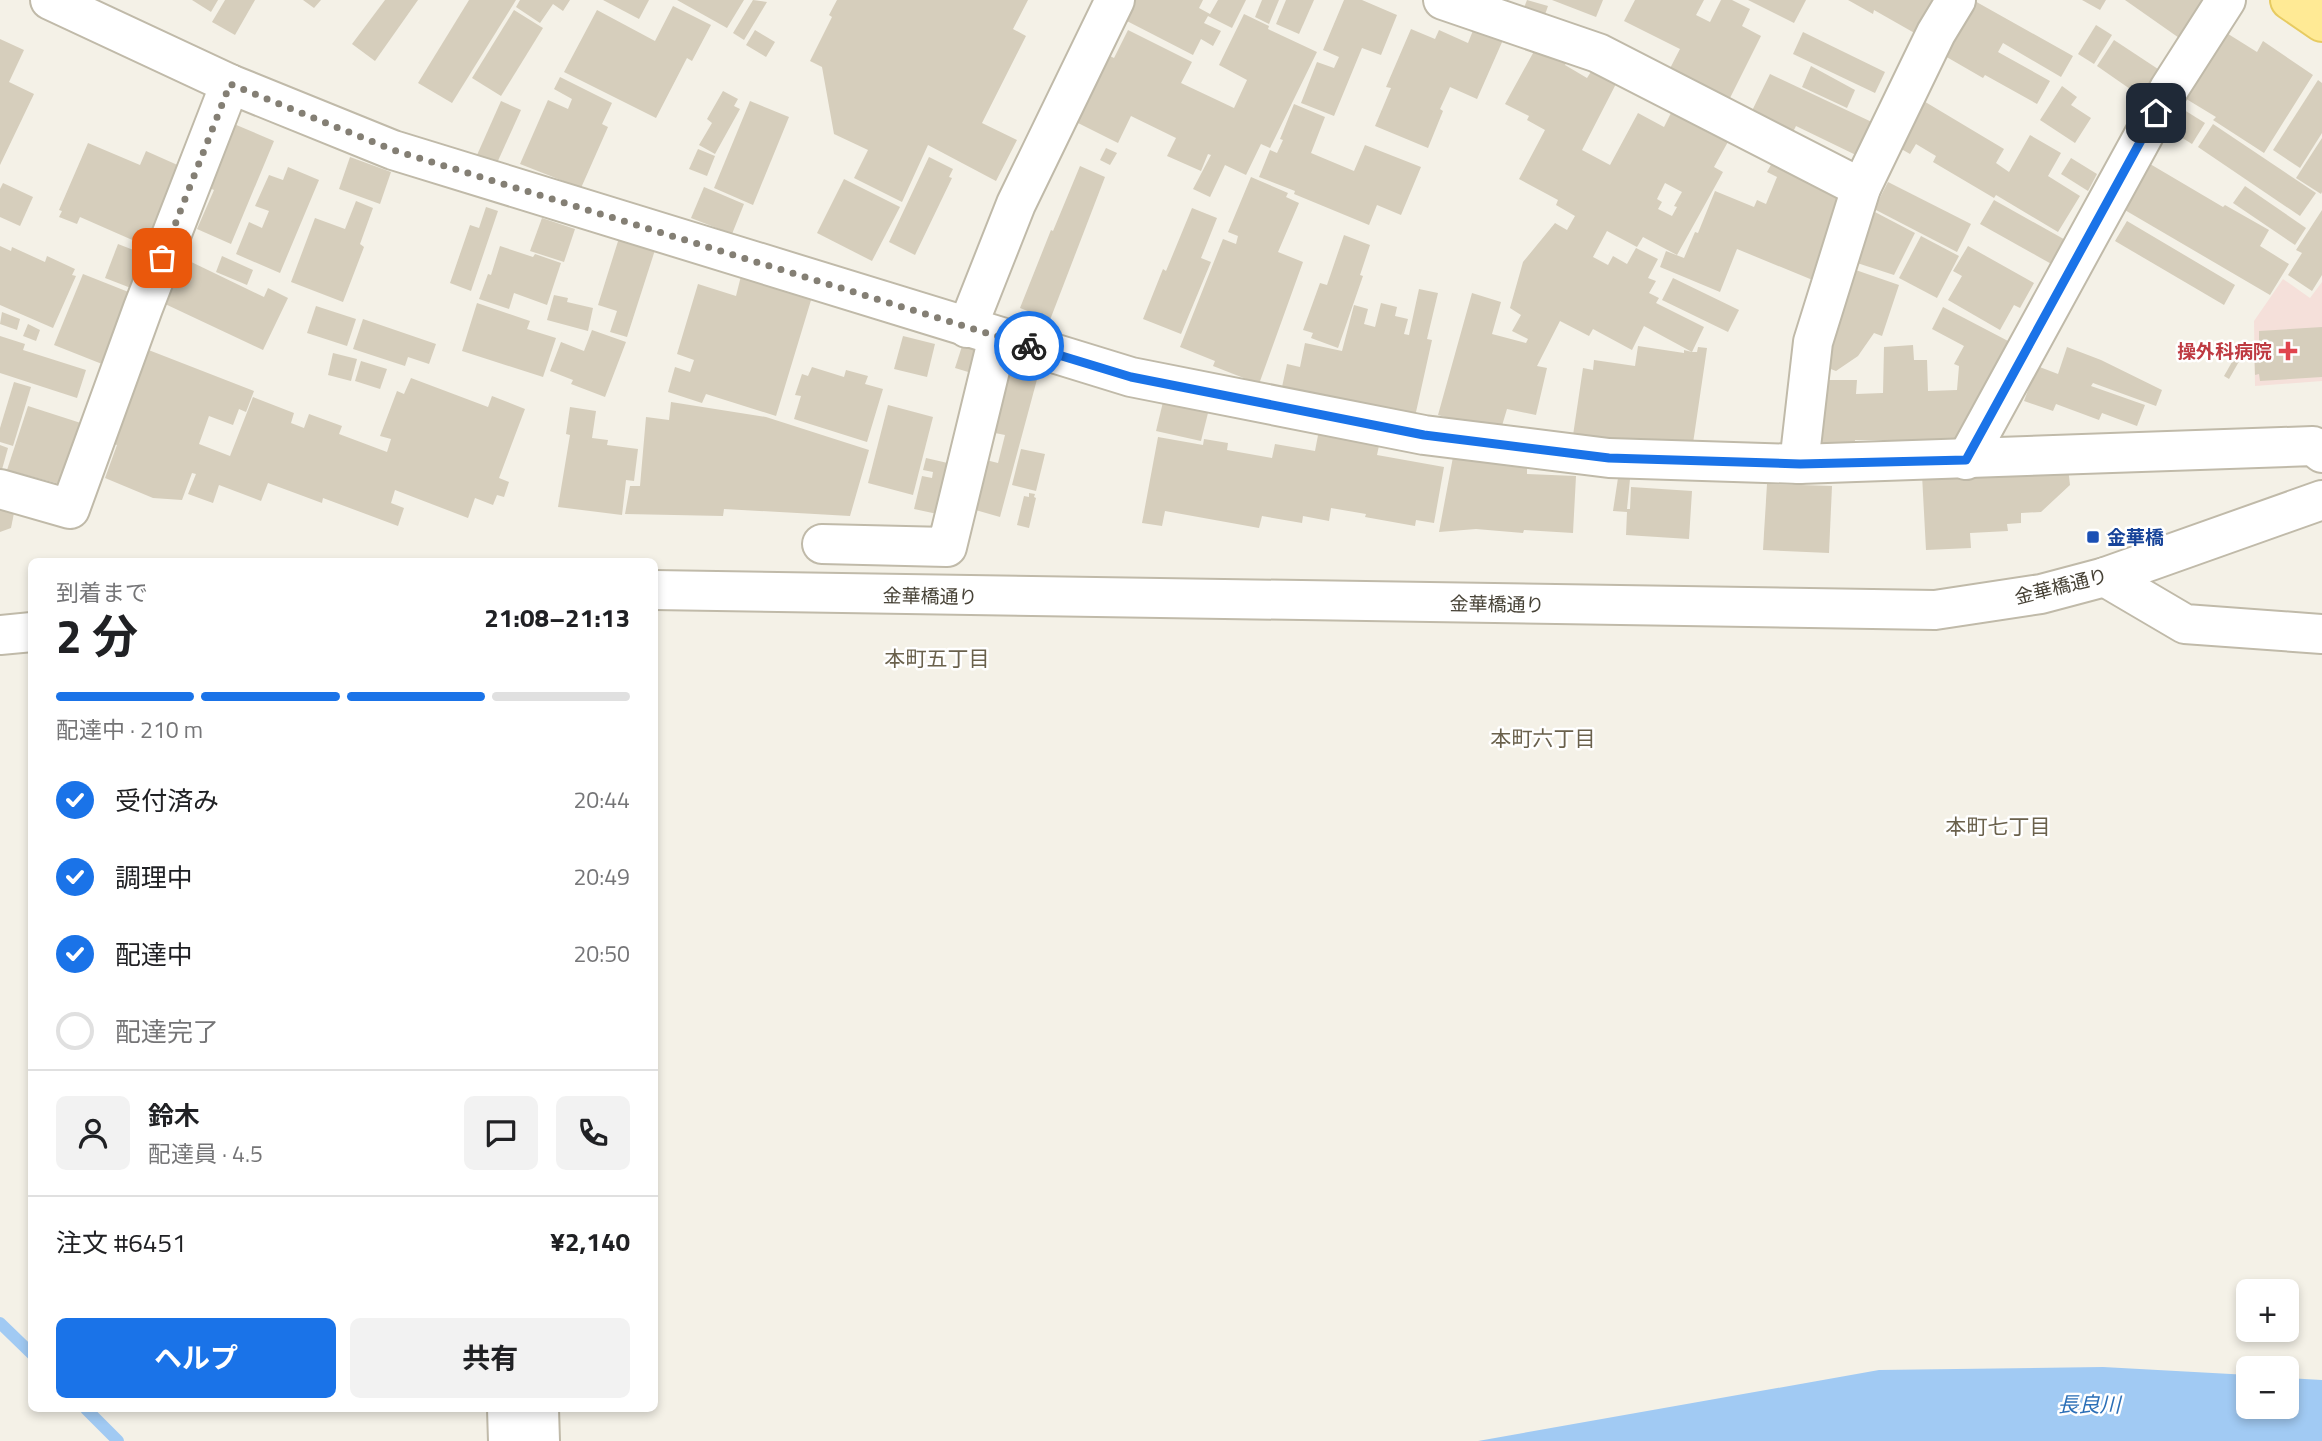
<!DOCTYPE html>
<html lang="ja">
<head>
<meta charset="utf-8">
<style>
  :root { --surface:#fff; --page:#f2f2f2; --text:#202124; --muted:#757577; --line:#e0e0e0; --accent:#1a73e8 }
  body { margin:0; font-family:"Titillium Web","Noto Sans JP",sans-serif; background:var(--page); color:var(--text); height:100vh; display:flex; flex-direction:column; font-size:26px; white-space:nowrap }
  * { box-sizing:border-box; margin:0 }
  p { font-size:23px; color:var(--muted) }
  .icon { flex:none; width:38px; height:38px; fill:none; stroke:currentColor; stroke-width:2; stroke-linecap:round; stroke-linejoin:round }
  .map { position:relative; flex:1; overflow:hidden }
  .details { position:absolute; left:28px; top:558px; width:630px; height:854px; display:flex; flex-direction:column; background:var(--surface); border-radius:10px; box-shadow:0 4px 10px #0003 }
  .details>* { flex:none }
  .fabs { position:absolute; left:2236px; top:1279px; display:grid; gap:14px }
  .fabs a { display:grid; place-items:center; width:63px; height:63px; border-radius:10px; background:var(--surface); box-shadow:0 4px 10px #0003; font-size:35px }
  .pin { position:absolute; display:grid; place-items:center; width:60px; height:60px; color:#fff; margin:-30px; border-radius:14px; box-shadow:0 4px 10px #0006 }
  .courier { position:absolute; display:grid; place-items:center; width:70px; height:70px; margin:-35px; border:5px solid #1a73e8; border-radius:50%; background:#fff; color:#222; box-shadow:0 2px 9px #0007 }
  .head em { font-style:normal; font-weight:700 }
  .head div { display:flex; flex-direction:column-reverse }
  .head { display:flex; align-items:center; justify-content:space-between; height:119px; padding:0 28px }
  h1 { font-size:46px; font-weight:700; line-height:52px }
  .bar { display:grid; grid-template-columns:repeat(4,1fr); gap:10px 7px; align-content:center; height:84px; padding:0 28px }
  .bar i { height:9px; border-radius:5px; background:var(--line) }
  .bar .active { background:var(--accent) }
  .bar p { grid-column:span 4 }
  .line { display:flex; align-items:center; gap:18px; padding:0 28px; border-top:2px solid var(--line) }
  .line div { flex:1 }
  .round { display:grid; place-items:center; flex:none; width:74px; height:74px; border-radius:10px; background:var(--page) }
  ol { padding:0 28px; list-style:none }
  li { display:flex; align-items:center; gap:21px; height:77px }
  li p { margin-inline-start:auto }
  li .icon { padding:7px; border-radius:50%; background:var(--accent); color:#fff; stroke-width:4 }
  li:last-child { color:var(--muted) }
  li i { width:38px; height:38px; border:4px solid var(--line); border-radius:50% }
  .primary-button { display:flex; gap:14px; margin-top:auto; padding:14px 28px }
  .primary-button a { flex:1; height:80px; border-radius:10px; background:var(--accent); color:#fff; font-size:28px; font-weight:700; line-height:80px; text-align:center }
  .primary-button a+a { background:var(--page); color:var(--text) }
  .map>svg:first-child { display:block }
  .medical { fill:#f5e0da }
  .water { fill:#a1caf3 }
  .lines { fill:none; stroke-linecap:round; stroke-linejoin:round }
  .stream { stroke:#a1caf3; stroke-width:12 }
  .building { fill:#d6cebc; fill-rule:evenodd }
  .minor-casing { stroke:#c0baa9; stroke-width:42 }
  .major-casing { stroke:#e7cb61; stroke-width:42 }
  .minor { stroke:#fff; stroke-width:38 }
  .major { stroke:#ffea95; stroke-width:38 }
  .done { stroke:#847f74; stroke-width:7; stroke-dasharray:0 12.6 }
  .route { stroke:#1a73e8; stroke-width:9 }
  .health-dot { fill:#e0444e; stroke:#fff; stroke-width:2.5 }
  .transit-dot { fill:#1a4fb4; stroke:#fff; stroke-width:2.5 }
  .labels { text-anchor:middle; stroke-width:5; stroke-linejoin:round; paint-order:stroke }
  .health-label { font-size:19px; font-weight:bold; fill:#be3a42; stroke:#fff; text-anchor:end }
  .transit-label { font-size:19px; font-weight:bold; fill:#164399; stroke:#fff; text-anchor:start }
  .street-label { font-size:19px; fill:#474236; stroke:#fff }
  .neighbourhood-label { font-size:21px; fill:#6a614c; stroke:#fff }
  .water-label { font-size:21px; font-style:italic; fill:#2b6fb7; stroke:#fff }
</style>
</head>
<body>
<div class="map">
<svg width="2322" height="1441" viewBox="0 0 2322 1441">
  <rect width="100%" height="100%" fill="#f4f1e7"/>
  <polygon class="medical" points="2283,279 2310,298 2322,282 2322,381 2255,386 2254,321"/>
  <polygon class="water" points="2103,1367 2249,1375 2249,1407 2287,1407 2287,1378 2322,1380 2322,1441 1478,1441 1879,1370"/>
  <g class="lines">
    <g class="stream">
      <polyline points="0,1323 32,1354"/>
      <polyline points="86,1409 118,1441"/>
    </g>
  </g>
  <g class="building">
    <polygon points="192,0 218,0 211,12"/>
    <polygon points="225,0 255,0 235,35 212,22"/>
    <polygon points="303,0 321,0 314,8"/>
    <polygon points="385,0 418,0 375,61 352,44"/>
    <polygon points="469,0 516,0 452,103 418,83"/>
    <polygon points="520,0 570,0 563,11 553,4 540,23 516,7"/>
    <polygon points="603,0 649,0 639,19"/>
    <polygon points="677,0 744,0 727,28"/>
    <polygon points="753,0 767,2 744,40 733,33"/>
    <polygon points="837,0 1028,0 1013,29 1026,36 982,123 1017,140 996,181 928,145 902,202 854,178 868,150 834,134 822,67 810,61 832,17 829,15"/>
    <polygon points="1133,0 1203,0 1199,8 1210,14 1218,0 1246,0 1232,28 1208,16 1204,23 1221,31 1213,46 1201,39 1193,55 1123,19"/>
    <polygon points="1262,0 1279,0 1269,24 1255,17"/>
    <polygon points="1286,0 1314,0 1299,34 1276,24"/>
    <polygon points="1344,0 1362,0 1397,15 1381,55 1362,48 1334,116 1301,103 1317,62 1334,68 1339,57 1323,50"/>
    <polygon points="1527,0 1548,6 1541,26 1520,18"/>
    <polygon points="1552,0 1603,0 1596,17"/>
    <polygon points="1635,0 1704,0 1696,15 1710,22 1721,0 1732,0 1750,9 1742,26 1761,36 1724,110 1664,80 1680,49 1624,21"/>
    <polygon points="1748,0 1806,0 1794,23"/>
    <polygon points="1848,0 1937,0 1918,35 1874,10 1873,14"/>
    <polygon points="1973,0 2073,56 2061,77 2003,43 1998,52 2050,81 2037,104 1985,75 1983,78 1938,52"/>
    <polygon points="2082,0 2106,0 2100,10"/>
    <polygon points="2125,0 2211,0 2182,40"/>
    <polygon points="673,6 711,25 692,61 687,58 656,118 564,72 597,10 655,41"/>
    <polygon points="514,10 543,28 501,96 472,78"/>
    <polygon points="1244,14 1269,26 1268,29 1317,52 1270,148 1261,144 1246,175 1225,165 1210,197 1193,189 1211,155 1208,154 1201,171 1167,156 1176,138 1131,116 1118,143 1076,122 1106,54 1114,58 1128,30 1192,62 1181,83 1234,108 1247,80 1219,65"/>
    <polygon points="2096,25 2112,35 2094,64 2078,54"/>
    <polygon points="1474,28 1503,40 1477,99 1450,87 1440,109 1443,111 1428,148 1375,126 1391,88 1386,87 1411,29 1435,39 1439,30 1468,43"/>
    <polygon points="755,30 775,42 766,57 746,45"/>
    <polygon points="1803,32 1885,72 1875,93 1793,54"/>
    <polygon points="2225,32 2257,52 2263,41 2313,75 2264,153 2213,120 2216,117 2183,97"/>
    <polygon points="0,39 24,50 9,82 34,94 0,165"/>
    <polygon points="2114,40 2161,71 2143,98 2097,66"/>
    <path d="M1538 44 1568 60 1565 65 1587 78 1594 67 1618 80 1582 150 1610 165 1638 113 1664 127 1675 105 1700 119 1696 126 1713 135 1715 131 1729 140 1714 167 1723 172 1677 255 1643 237 1637 247 1607 231 1593 257 1608 265 1613 256 1627 264 1636 248 1658 259 1648 278 1656 281 1649 293 1659 298 1656 303 1704 327 1692 352H1697L1698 347 1707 348 1692 450 1572 442 1583 368 1593 370 1594 360 1635 366 1638 346 1684 353V350L1692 352 1644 326 1632 350 1593 329 1589 336 1560 321 1537 366 1547 368 1536 415 1507 409 1501 429 1467 420 1466 423 1438 415 1472 293 1501 302 1492 334 1526 343 1528 339 1512 331 1521 315 1510 308 1523 262 1555 223 1567 230 1575 216 1556 205 1558 200 1519 179 1545 130 1527 120 1529 116 1505 104ZM1665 183 1682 192 1674 206 1677 207 1672 216 1658 209 1662 202 1657 199Z"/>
    <polygon points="1811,66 1855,90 1847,108 1802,87"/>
    <polygon points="1770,74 1876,124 1860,157 1796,126 1788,142 1747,121"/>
    <polygon points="560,77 612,103 602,124 608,127 581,188 520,164 548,100 568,109 572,99 554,89"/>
    <polygon points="2318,80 2322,83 2322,133 2300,168 2273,150"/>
    <polygon points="2062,86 2077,97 2071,105 2091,118 2075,143 2040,120"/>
    <polygon points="723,91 738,99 734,106 740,109 715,154 699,145 712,123 707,119"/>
    <polygon points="1922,100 2004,149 1996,163 2009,172 2030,135 2061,153 2048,176 2080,196 2058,232 1996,195 1994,198 1933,162 1936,156 1916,144 1910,154 1896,146"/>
    <polygon points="501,101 521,110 497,163 477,155"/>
    <polygon points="750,101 789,117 753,205 714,188"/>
    <polygon points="1294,104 1325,117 1311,153 1354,171 1365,145 1421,167 1401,215 1377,205 1369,225 1294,194 1295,191 1259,177 1270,150 1277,153 1283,140 1280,139"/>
    <polygon points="2181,108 2205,123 2192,144 2168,129"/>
    <polygon points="234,124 274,141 231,244 197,229 214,190 207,187"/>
    <polygon points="2213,124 2316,193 2300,216 2198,147"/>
    <polygon points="2322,138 2322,192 2321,194 2296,178"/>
    <polygon points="88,143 140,165 146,151 182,167 146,246 80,217 77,224 59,217 62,211 59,210"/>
    <polygon points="1106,148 1117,153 1110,165 1100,160"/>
    <polygon points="698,149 715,156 707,176 689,169"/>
    <polygon points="1777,154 1852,193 1815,281 1737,249 1720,292 1660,267 1666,251 1684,258 1695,232 1698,233 1715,191 1754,207 1757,200 1766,204 1777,177 1767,172"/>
    <polygon points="350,157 391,172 380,204 339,189"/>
    <polygon points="929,157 953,169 949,177 952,178 915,255 889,242"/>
    <polygon points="2071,158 2097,174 2088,191 2061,174"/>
    <polygon points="2145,161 2223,207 2225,205 2269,230 2260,246 2289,264 2270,295 2118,206"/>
    <polygon points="1080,166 1105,177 1050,320 1020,308 1051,230 1053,231"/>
    <polygon points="288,167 319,180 280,273 236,254 249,222 262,228 269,211 255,206 269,175 283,180"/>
    <polygon points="1251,177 1288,193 1286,197 1299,203 1278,252 1303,262 1259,384 1213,366 1215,361 1180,347 1223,239 1236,244 1238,236 1228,232"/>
    <polygon points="844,179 900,207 872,261 817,233"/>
    <polygon points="1888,182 1971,224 1957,252 1874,209"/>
    <polygon points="3,183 33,197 20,226 0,217 0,189"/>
    <polygon points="2245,186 2306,228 2295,245 2233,203"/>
    <polygon points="704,187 744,204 732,234 691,218"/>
    <polygon points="1994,200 2069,242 2055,266 1980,224"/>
    <polygon points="356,201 373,208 360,244 364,247 343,302 291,282 315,218 345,229"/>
    <polygon points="486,207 498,211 471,291 450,283 470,225 479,228"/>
    <polygon points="1192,208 1217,218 1201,258 1211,262 1181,334 1143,319 1163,269 1166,271"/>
    <polygon points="2322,210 2322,275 2312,291 2288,275 2302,253 2296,250"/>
    <polygon points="1873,211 1915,233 1894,275 1848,260"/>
    <polygon points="542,218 575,229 564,262 530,251"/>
    <polygon points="2127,221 2235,285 2224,305 2115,241"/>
    <polygon points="1344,235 1370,245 1360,275 1363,276 1338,348 1311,338 1313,333 1303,330 1320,283 1327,285"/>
    <polygon points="1921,236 1959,256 1937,298 1899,278"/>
    <polygon points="619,238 655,250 627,337 610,332 617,311 598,305"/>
    <polygon points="118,244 149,256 136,290 105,278"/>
    <polygon points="0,246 11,251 12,247 45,262 47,256 75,269 72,275 76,276 53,328 0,305"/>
    <polygon points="500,246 533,257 535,254 561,263 547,305 514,293 509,309 479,299 488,274 491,275"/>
    <polygon points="1968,246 2034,283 2020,308 2014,305 2000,330 1948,300 1962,276 1953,271"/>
    <polygon points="222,256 253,270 247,285 216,272"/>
    <polygon points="181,257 264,297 268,288 288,298 263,350 163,303"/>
    <polygon points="1847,267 1899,285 1882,336 1874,333 1858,356 1836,371 1820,365"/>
    <polygon points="83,274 131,293 102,364 54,345"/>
    <polygon points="741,276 812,297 776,416 706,394 702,403 668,392 675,367 690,372 694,360 677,354 698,284 736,296"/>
    <polygon points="1673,278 1739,310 1728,332 1662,300"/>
    <polygon points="1419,289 1438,293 1427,339 1432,340 1414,421 1294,394 1295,390 1282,387 1287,364 1300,367 1305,343 1342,351 1354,305 1368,309 1364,324 1375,327 1381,303 1397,307 1395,316 1408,319 1404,334 1409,335"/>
    <polygon points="554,295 568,298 567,302 593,308 588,331 547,320"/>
    <polygon points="477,303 530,321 527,329 556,338 543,377 462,351"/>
    <polygon points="316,306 356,319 347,346 307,333"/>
    <polygon points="1943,307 2010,342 1964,448 1882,452 1882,440 1855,440 1855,447 1808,448 1809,380 1857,380 1856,394 1883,393 1884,347 1913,345 1914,360 1927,360 1928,391 1957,390 1959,366 1954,364 1964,346 1932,329"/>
    <polygon points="2,312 20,319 17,330 0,324"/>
    <polygon points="363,319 436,344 429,364 408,357 405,366 353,349"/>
    <polygon points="28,324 40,330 36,341 23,336"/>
    <polygon points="2322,327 2322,377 2260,381 2259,374 2255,375 2254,342 2259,342 2259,331"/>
    <polygon points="592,330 626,342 605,397 571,384 573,380 550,371 561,342 584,351"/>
    <polygon points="0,336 25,344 23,350 86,370 77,398 0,373"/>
    <polygon points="903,336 935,344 927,377 894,369"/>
    <polygon points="963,343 986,350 978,375 955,368"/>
    <polygon points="2067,347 2101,360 2162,390 2156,406 2093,383 2091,386 2145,405 2137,426 2102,413 2099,420 2056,404 2053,411 2024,401 2037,366 2058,374"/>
    <polygon points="146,349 254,391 246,412 239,409 233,425 209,416 199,444 230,456 253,397 294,413 291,423 304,428 309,414 342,426 339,434 387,452 391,439 380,436 397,391 404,394 411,378 488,407 492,396 525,409 499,478 509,482 504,497 497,495 493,505 475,498 468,518 395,490 391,503 404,508 398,526 323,498 322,503 268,483 261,501 219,485 213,503 188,494 196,474 192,473 182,500 153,498 105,478 117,445 108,442"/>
    <polygon points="333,353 357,359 351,381 328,375"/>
    <polygon points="2236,355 2241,358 2229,379 2224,376"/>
    <polygon points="361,361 387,369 380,389 355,381"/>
    <polygon points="1008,364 1039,372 1000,517 972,509 986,460 998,463 1005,435 990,432"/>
    <polygon points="812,367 844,377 846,370 868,376 865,384 883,389 867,442 794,419 801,396 795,395 802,374 808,376"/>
    <polygon points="14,382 31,387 13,446 0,442 0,428"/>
    <polygon points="671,402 766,417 869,450 850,516 724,509 723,516 625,514 630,486 640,486 646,417 669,420"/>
    <polygon points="1163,402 1208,413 1201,441 1156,431"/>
    <polygon points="888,405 933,417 913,495 868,483"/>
    <polygon points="28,406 87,425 67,486 7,470"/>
    <polygon points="570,407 596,411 592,438 608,440 607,445 638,449 634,481 626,480 622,515 558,507 570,435 566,434"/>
    <polygon points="1319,430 1380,441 1377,455 1444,467 1434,523 1416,520 1415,526 1365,517 1366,514 1331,508 1329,521 1303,516 1302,523 1262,516 1259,528 1165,511 1162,526 1142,523 1158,437 1203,445 1204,439 1228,443 1227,450 1272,458 1275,444 1315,451"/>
    <polygon points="0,445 8,448 1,473 0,473"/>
    <polygon points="1021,449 1045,454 1036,491 1012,485"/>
    <polygon points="1453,457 1527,466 1527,474 1576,476 1573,533 1524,530 1523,533 1476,529 1439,532"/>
    <polygon points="926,458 952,464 942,515 914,509 922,476 932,478 933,472 923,470"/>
    <polygon points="2068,467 2070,485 2041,512 2021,513 2021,523 2007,524 2008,531 1970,533 1971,548 1926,550 1922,475"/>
    <polygon points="1618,478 1630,479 1627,509 1630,509 1631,487 1692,491 1689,539 1626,535 1627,512 1613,511"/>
    <polygon points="1767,484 1832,486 1829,553 1763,550"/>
    <polygon points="1029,493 1035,494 1034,497 1036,498 1029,528 1017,525 1024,496 1029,497"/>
    <polygon points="0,509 14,513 11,528 0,532"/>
  </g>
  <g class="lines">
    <g class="minor-casing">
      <g id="minor">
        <polyline points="50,0 230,84 393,150 1131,377 1424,435 1609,458 1799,464 2313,446 2322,453"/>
        <polyline points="1443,0 1598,53 1861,188"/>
        <polyline points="967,328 1016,204 1115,0"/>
        <polyline points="1966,460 2169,89 2226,0"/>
        <polyline points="1799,464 1813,342 1861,188 1936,33 1956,0"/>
        <polyline points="0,489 70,509 143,308 230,84"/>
        <polyline points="822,544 947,547 998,337"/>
        <polyline points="2105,577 2185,624 2322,634"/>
        <polyline points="654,590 1935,610 2041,594 2105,577 2322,500"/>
        <polyline points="0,635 32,632"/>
        <polyline points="507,1409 508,1441"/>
        <polyline points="539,1409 540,1441"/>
      </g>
    </g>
    <g class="major-casing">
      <polyline id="major" points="2290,0 2322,22"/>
    </g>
    <use href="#minor" class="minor"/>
    <use href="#major" class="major"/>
  </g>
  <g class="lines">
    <polyline class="done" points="162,258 230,84 393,150 1029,346"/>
    <polyline class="route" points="1029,346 1131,377 1424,435 1609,458 1800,464 1966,460 2156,113"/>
  </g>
  <path class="health-dot" d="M2284.5 340.5h7v7h7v7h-7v7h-7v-7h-7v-7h7z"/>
  <rect class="transit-dot" x="2086" y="530" width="14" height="14" rx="3.5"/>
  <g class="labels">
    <g class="health-label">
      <text x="2272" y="358">操外科病院</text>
    </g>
    <g class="transit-label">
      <text x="2107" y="544">金華橋</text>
    </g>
    <g class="street-label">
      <text transform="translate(2061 586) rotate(-14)" y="7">金華橋通り</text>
      <text transform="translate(930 596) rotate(1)" y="7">金華橋通り</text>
      <text transform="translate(1497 604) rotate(1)" y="7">金華橋通り</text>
    </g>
    <g class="neighbourhood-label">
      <text x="937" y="666">本町五丁目</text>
      <text x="1543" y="746">本町六丁目</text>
      <text x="1998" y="834">本町七丁目</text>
    </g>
    <g class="water-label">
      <text x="2089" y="1412">長良川</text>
    </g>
  </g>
</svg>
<div class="fabs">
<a>+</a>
<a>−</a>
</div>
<div class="pin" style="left:162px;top:258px;background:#ea580c"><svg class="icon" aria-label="bag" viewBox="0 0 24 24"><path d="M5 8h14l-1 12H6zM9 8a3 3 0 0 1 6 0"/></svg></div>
<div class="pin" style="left:2156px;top:113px;background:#1f2937"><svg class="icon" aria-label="home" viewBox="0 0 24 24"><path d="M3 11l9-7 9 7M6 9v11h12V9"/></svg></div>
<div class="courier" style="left:1029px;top:346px"><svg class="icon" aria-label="bike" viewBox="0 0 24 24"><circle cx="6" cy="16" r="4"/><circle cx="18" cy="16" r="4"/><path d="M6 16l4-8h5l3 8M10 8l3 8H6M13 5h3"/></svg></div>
<section class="details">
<div class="head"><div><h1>2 分</h1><p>到着まで</p></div><em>21:08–21:13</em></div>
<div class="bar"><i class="active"></i><i class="active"></i><i class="active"></i><i></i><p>配達中 · 210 m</p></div>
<ol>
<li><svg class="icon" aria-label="check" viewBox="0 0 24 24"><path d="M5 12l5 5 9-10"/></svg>受付済み<p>20:44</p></li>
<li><svg class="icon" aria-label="check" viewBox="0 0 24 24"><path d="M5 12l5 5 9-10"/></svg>調理中<p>20:49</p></li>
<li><svg class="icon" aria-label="check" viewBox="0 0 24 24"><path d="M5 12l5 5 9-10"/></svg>配達中<p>20:50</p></li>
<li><i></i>配達完了</li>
</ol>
<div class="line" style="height:126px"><a class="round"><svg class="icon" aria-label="person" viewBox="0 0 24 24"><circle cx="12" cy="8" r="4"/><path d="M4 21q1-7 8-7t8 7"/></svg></a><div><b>鈴木</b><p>配達員 · 4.5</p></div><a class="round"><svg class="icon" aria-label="chat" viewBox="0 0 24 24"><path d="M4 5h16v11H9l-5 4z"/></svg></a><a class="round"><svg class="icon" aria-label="phone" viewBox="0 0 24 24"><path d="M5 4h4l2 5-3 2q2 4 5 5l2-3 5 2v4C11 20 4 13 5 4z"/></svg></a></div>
<div class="line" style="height:91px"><div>注文 #6451</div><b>¥2,140</b></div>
<div class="primary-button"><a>ヘルプ</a><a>共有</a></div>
</section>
</div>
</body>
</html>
